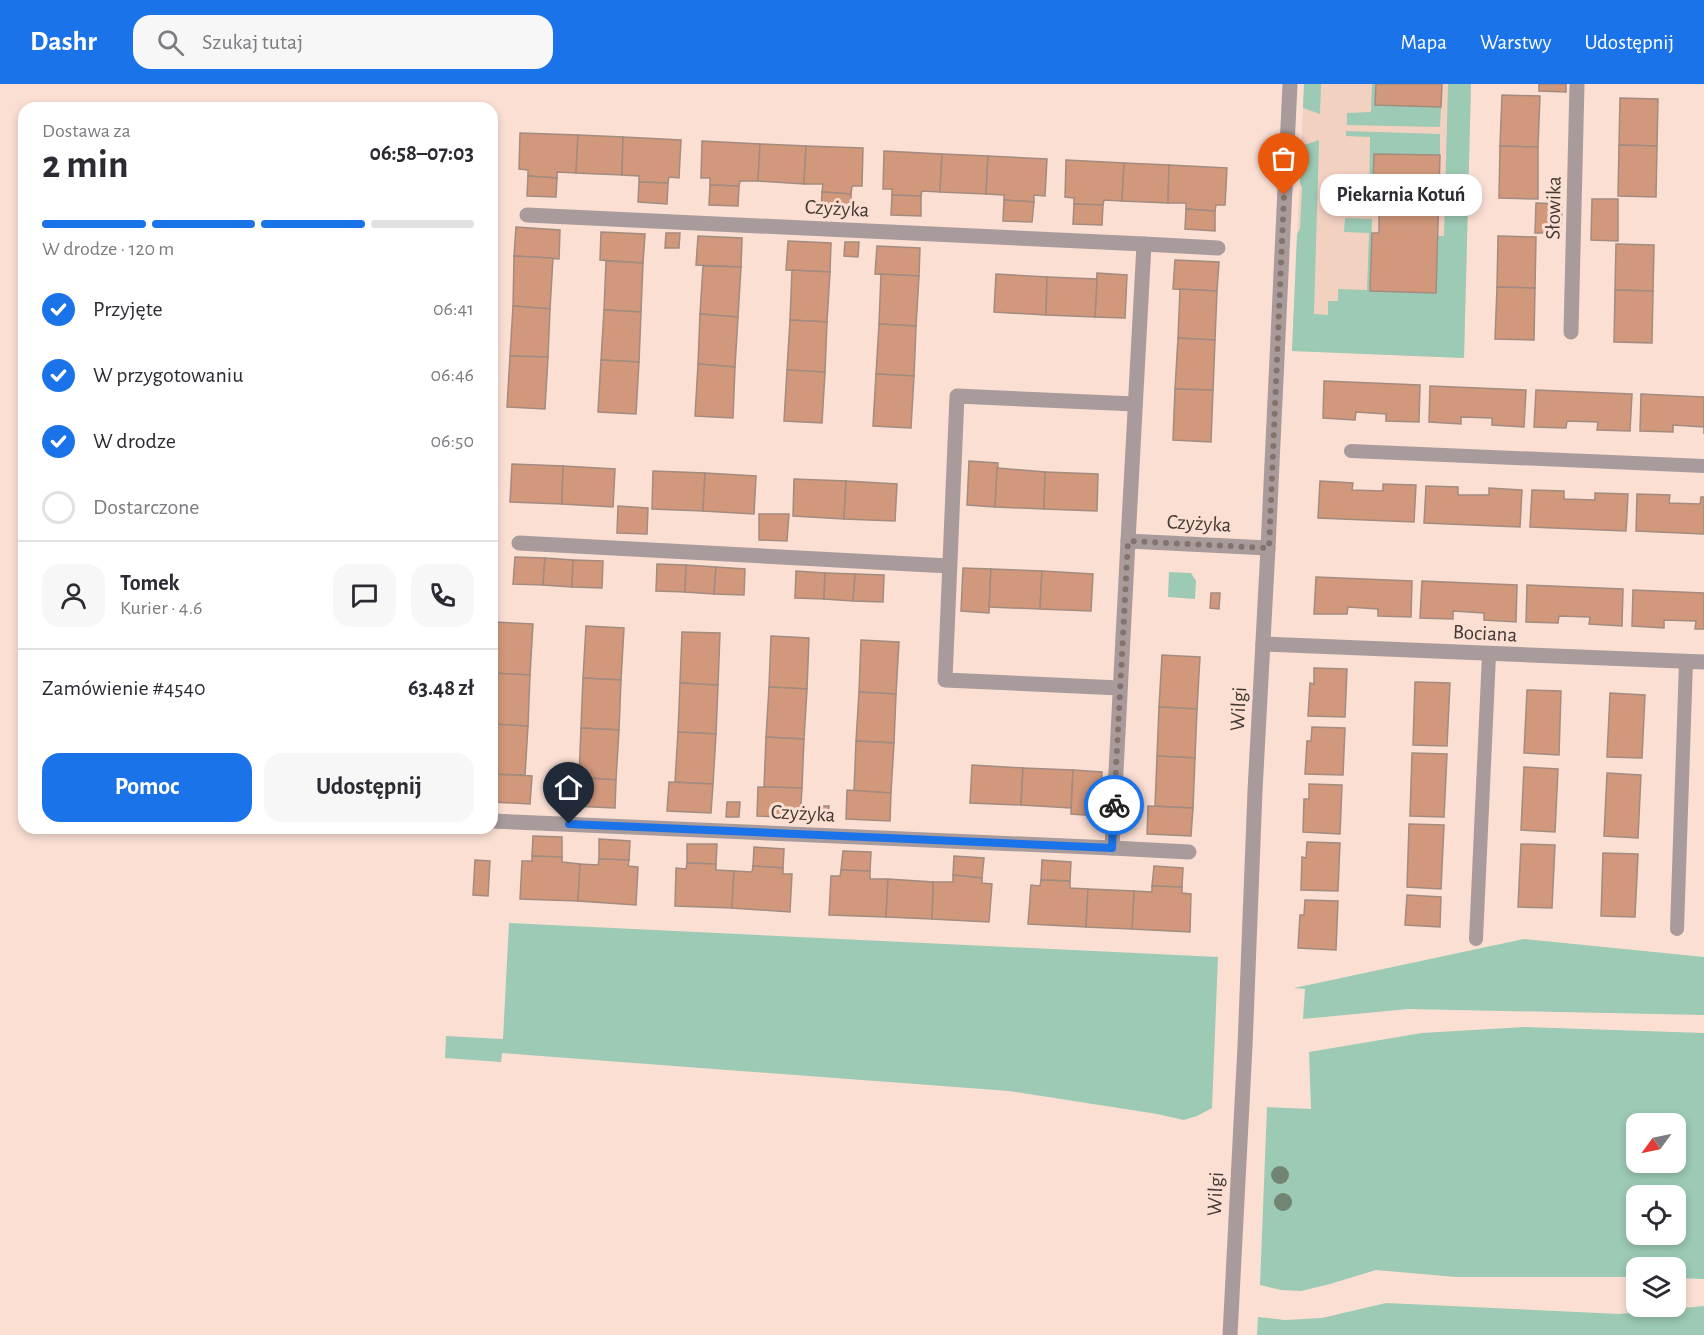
<!DOCTYPE html>
<html lang="pl">
<head>
<meta charset="utf-8">
<style>
  :root { --surface:#fff; --page:#f7f7f7; --text:#2b2b33; --muted:#7c7c81; --line:#e1e1e2; --accent:#1a73e8 }
  body { margin:0; font-family:"Alegreya Sans",sans-serif; background:var(--page); color:var(--text); height:100vh; display:flex; flex-direction:column; font-size:22px; white-space:nowrap }
  * { box-sizing:border-box; margin:0 }
  p { font-size:20px; color:var(--muted) }
  .icon { flex:none; width:33px; height:33px; fill:none; stroke:currentColor; stroke-width:2; stroke-linecap:round; stroke-linejoin:round }
  .map { position:relative; flex:1; overflow:hidden }
  .details { position:absolute; left:18px; top:18px; width:480px; height:732px; display:flex; flex-direction:column; background:var(--surface); border-radius:18px; box-shadow:0 3px 9px #0003 }
  .details>* { flex:none }
  .needle { width:39px; rotate:237deg }
  .controls { position:absolute; left:1626px; top:1029px; display:grid; gap:12px }
  .controls a { display:grid; place-items:center; width:60px; height:60px; border-radius:12px; background:var(--surface); box-shadow:0 3px 9px #0003; font-size:30px }
  .pin { position:absolute; display:grid; place-items:center; width:51px; height:51px; color:#fff; margin:-62px -26px; border-radius:50% 50% 50% 0; rotate:-45deg; box-shadow:0 0 6px #0007 }
  .pin .icon { rotate:45deg }
  .courier { position:absolute; display:grid; place-items:center; width:60px; height:60px; margin:-30px; border:4px solid #1a73e8; border-radius:50%; background:#fff; color:#222; box-shadow:0 2px 8px #0007 }
  .bubble { position:absolute; height:42px; border-radius:18px; background:var(--surface); box-shadow:0 3px 9px #0003; font-size:20px; font-weight:700; line-height:42px; text-align:center }
  .overview em { font-style:normal; font-weight:700 }
  .overview div { display:flex; flex-direction:column-reverse }
  .overview { display:flex; align-items:center; justify-content:space-between; height:102px; padding:0 24px }
  h1 { font-size:39px; font-weight:700; line-height:45px }
  .bar { display:grid; grid-template-columns:repeat(4,1fr); gap:9px 6px; align-content:center; height:72px; padding:0 24px }
  .bar i { height:8px; border-radius:4px; background:var(--line) }
  .bar .on { background:var(--accent) }
  .bar p { grid-column:span 4 }
  .line { display:flex; align-items:center; gap:15px; padding:0 24px; border-top:2px solid var(--line) }
  .line div { flex:1 }
  .round { display:grid; place-items:center; flex:none; width:63px; height:63px; border-radius:18px; background:var(--page) }
  ol { padding:0 24px; list-style:none }
  li { display:flex; align-items:center; gap:18px; height:66px }
  li p { margin-inline-start:auto }
  li .icon { padding:6px; border-radius:50%; background:var(--accent); color:#fff; stroke-width:4 }
  li:last-child { color:var(--muted) }
  li i { width:33px; height:33px; border:3px solid var(--line); border-radius:50% }
  .primary-button { display:flex; gap:12px; margin-top:auto; padding:12px 24px }
  .primary-button a { flex:1; height:69px; border-radius:18px; background:var(--accent); color:#fff; font-size:24px; font-weight:700; line-height:69px; text-align:center }
  .primary-button a+a { background:var(--page); color:var(--text) }
  header { display:flex; align-items:center; gap:36px; box-sizing:border-box; height:84px; padding:0 30px; background:var(--accent); color:#fff }
  header strong { font-size:28px }
  nav { display:flex; gap:33px; margin-inline-start:auto; font-size:21px }
  .search { width:420px; height:54px; background:var(--page); display:flex; align-items:center; gap:15px; box-sizing:border-box; padding:0 21px; border-radius:18px; color:var(--muted); font-size:22px }
  .map>svg:first-child { display:block }
  .built { fill:#f3d1c1 }
  .green { fill:#9ccab4; fill-rule:evenodd }
  .building { fill:#d1987c; stroke:#a48b7f; stroke-width:1.5 }
  .lines { fill:none; stroke-linecap:round; stroke-linejoin:round }
  .service { stroke:#a99b9b; stroke-width:14 }
  .minor { stroke:#a99b9b; stroke-width:15 }
  .tree { fill:#728575 }
  .done { stroke:#84736c; stroke-width:6; stroke-dasharray:0 10.8 }
  .route { stroke:#1a73e8; stroke-width:8 }
  .labels { text-anchor:middle; stroke-width:6; stroke-linejoin:round; paint-order:stroke }
  .street-label { font-size:21px; fill:#443934; stroke:#fbdfd3 }
</style>
</head>
<body>
<header>
<strong>Dashr</strong>
<div class="search"><svg class="icon" aria-label="search" viewBox="0 0 24 24"><circle cx="10" cy="10" r="6"/><path d="M15 15l6 6"/></svg>Szukaj tutaj</div>
<nav><a>Mapa</a><a>Warstwy</a><a>Udostępnij</a></nav>
</header>
<div class="map">
<svg width="1704" height="1251" viewBox="0 0 1704 1251">
  <rect width="100%" height="100%" fill="#fbdfd3"/>
  <polygon class="built" points="1304,0 1471,0 1464,274 1292,267"/>
  <g class="green">
    <polygon points="1304,0 1321,0 1320,30 1303,24"/>
    <polygon points="1372,0 1376,0 1375,21 1441,23 1440,43 1347,41 1347,29 1371,28"/>
    <polygon points="1448,0 1471,0 1464,274 1292,267 1297,150 1300,145 1302,104 1300,99 1301,62 1319,56 1314,230 1328,231 1328,217 1338,217 1338,205 1367,206 1369,149 1344,148 1345,134 1372,135 1370,207 1436,209 1438,152 1444,152"/>
    <polygon points="1346,47 1440,50 1440,71 1374,70 1372,128 1369,127 1370,53 1346,52"/>
    <polygon points="1169,488 1191,489 1196,497 1195,515 1168,513"/>
    <polygon points="509,839 1218,873 1212,1024 1197,1032 1184,1036 1157,1030 1009,1007 502,969 501,978 445,974 446,952 503,955"/>
    <polygon points="1524,855 1704,873 1704,931 1408,925 1303,935 1305,905 1294,904"/>
    <path d="M1524 943 1704 949V1195L1676 1194V1184H1636V1193H1456L1376 1186 1330 1200 1301 1207 1281 1206 1260 1201 1267 1023 1311 1025 1309 968 1422 949ZM1636 1040H1676V1078H1636ZM1636 1112H1676V1150H1636Z"/>
    <polygon points="1386,1219 1619,1230 1704,1222 1704,1251 1257,1251 1258,1233 1285,1236 1322,1234"/>
  </g>
  <g class="building">
    <polygon points="1376,0 1442,0 1441,23 1375,21"/>
    <polygon points="1539,0 1566,0 1566,8 1539,7"/>
    <polygon points="1502,11 1540,12 1538,63 1500,62"/>
    <polygon points="1620,14 1658,15 1657,62 1619,61"/>
    <polygon points="520,49 578,51 576,89 557,88 557,94 528,92 528,86 519,85"/>
    <polygon points="578,51 623,53 622,91 576,89"/>
    <polygon points="623,53 681,56 679,94 669,93 668,99 639,98 639,92 622,91"/>
    <polygon points="702,57 760,60 758,97 740,97 739,102 710,101 710,94 701,94"/>
    <polygon points="760,60 806,62 804,100 758,97"/>
    <polygon points="1619,61 1657,62 1656,113 1618,112"/>
    <polygon points="806,62 863,64 862,102 852,102 851,110 822,108 823,100 804,100"/>
    <polygon points="1500,62 1538,63 1538,115 1499,114"/>
    <polygon points="884,67 942,70 940,108 922,107 921,112 892,111 892,105 883,105"/>
    <polygon points="942,70 988,72 986,110 940,108"/>
    <polygon points="1374,70 1440,71 1436,209 1370,207 1372,149 1379,149 1379,128 1372,128"/>
    <polygon points="988,72 1047,75 1045,112 1034,111 1034,118 1004,116 1004,111 986,110"/>
    <polygon points="1066,76 1124,79 1122,117 1104,116 1103,121 1074,120 1074,114 1065,113"/>
    <polygon points="1124,79 1169,81 1168,119 1122,117"/>
    <polygon points="1169,81 1227,84 1225,121 1216,121 1215,127 1186,125 1186,119 1168,119"/>
    <polygon points="528,92 557,94 556,113 527,112"/>
    <polygon points="639,98 668,99 667,120 638,118"/>
    <polygon points="710,101 739,102 738,122 709,121"/>
    <polygon points="822,108 851,110 851,128 821,126"/>
    <polygon points="892,111 921,112 921,132 891,131"/>
    <polygon points="1592,115 1618,115 1618,157 1591,156"/>
    <polygon points="1004,116 1034,118 1032,138 1003,137"/>
    <polygon points="1536,119 1562,120 1561,149 1535,149"/>
    <polygon points="1074,120 1103,121 1102,141 1073,140"/>
    <polygon points="1186,125 1215,127 1215,147 1185,145"/>
    <polygon points="516,143 560,146 559,175 514,172"/>
    <polygon points="601,148 645,150 643,179 600,176"/>
    <polygon points="666,149 680,149 679,164 665,164"/>
    <polygon points="698,152 742,154 741,183 696,181"/>
    <polygon points="1498,152 1536,153 1535,204 1497,203"/>
    <polygon points="788,157 831,159 830,188 786,186"/>
    <polygon points="845,158 859,158 858,173 844,172"/>
    <polygon points="1616,160 1654,161 1653,207 1615,206"/>
    <polygon points="877,162 920,164 919,192 875,190"/>
    <polygon points="514,172 553,174 550,225 513,222"/>
    <polygon points="1175,176 1219,178 1217,207 1173,205"/>
    <polygon points="606,177 643,179 641,228 604,226"/>
    <polygon points="703,182 741,183 738,233 700,230"/>
    <polygon points="792,186 830,188 827,238 790,236"/>
    <polygon points="1097,189 1127,191 1125,234 1095,233"/>
    <polygon points="881,190 919,192 916,242 879,240"/>
    <polygon points="996,190 1047,193 1046,231 994,228"/>
    <polygon points="1047,193 1097,195 1095,233 1046,231"/>
    <polygon points="1497,203 1535,204 1534,256 1495,255"/>
    <polygon points="1180,205 1217,207 1215,256 1178,254"/>
    <polygon points="1615,206 1653,207 1652,259 1614,258"/>
    <polygon points="513,222 550,225 548,273 510,272"/>
    <polygon points="604,226 641,228 639,278 601,276"/>
    <polygon points="700,230 738,233 735,283 698,280"/>
    <polygon points="790,236 827,238 825,288 787,286"/>
    <polygon points="879,240 916,242 914,292 876,290"/>
    <polygon points="1178,254 1215,256 1213,306 1175,305"/>
    <polygon points="510,272 548,273 545,325 507,323"/>
    <polygon points="601,276 639,278 636,330 598,328"/>
    <polygon points="698,280 735,283 733,334 695,332"/>
    <polygon points="787,286 825,288 822,339 784,337"/>
    <polygon points="876,290 914,292 911,344 873,342"/>
    <polygon points="1324,297 1420,301 1419,338 1386,337 1386,330 1356,328 1355,336 1323,334"/>
    <polygon points="1430,302 1526,306 1524,343 1492,341 1492,334 1461,333 1461,340 1429,338"/>
    <polygon points="1175,305 1213,306 1211,358 1173,356"/>
    <polygon points="1536,306 1632,310 1630,347 1597,346 1598,338 1567,337 1566,344 1534,343"/>
    <polygon points="1641,310 1704,313 1704,350 1704,343 1673,341 1673,348 1640,347"/>
    <polygon points="969,377 998,379 995,423 967,421"/>
    <polygon points="512,380 563,382 562,420 510,418"/>
    <polygon points="563,382 615,385 613,423 562,420"/>
    <polygon points="997,384 1045,388 1044,425 995,423"/>
    <polygon points="653,387 705,389 703,427 652,425"/>
    <polygon points="1045,388 1098,390 1097,427 1044,425"/>
    <polygon points="705,389 756,392 754,430 703,427"/>
    <polygon points="794,395 846,397 844,435 793,432"/>
    <polygon points="846,397 897,400 895,437 844,435"/>
    <polygon points="1320,397 1353,399 1352,406 1383,407 1383,400 1416,401 1414,438 1318,434"/>
    <polygon points="1426,402 1458,403 1458,411 1489,411 1489,404 1522,406 1520,443 1424,439"/>
    <polygon points="1532,406 1564,407 1564,415 1595,416 1595,409 1628,410 1626,447 1530,443"/>
    <polygon points="1637,410 1670,411 1669,419 1700,420 1701,413 1704,413 1704,450 1636,447"/>
    <polygon points="618,422 648,424 647,450 617,449"/>
    <polygon points="759,430 789,430 787,457 759,456"/>
    <polygon points="515,473 545,474 543,501 513,500"/>
    <polygon points="545,474 573,476 572,503 543,501"/>
    <polygon points="573,476 603,477 602,504 572,503"/>
    <polygon points="657,480 686,481 685,508 656,507"/>
    <polygon points="686,481 716,483 714,510 685,508"/>
    <polygon points="716,483 745,485 744,511 714,510"/>
    <polygon points="963,484 991,485 989,529 961,527"/>
    <polygon points="991,485 1042,487 1040,525 989,523"/>
    <polygon points="796,487 825,489 824,515 795,514"/>
    <polygon points="1042,487 1093,490 1091,527 1040,525"/>
    <polygon points="825,489 855,490 853,517 824,515"/>
    <polygon points="855,490 884,491 883,518 853,517"/>
    <polygon points="1316,493 1412,497 1411,533 1378,532 1378,525 1348,523 1347,530 1314,530"/>
    <polygon points="1422,497 1517,501 1516,538 1484,536 1484,529 1453,527 1453,535 1420,534"/>
    <polygon points="1527,501 1623,505 1622,542 1589,540 1590,533 1559,532 1558,539 1526,538"/>
    <polygon points="1633,506 1704,509 1704,545 1695,545 1696,537 1664,536 1664,544 1632,542"/>
    <polygon points="1211,509 1220,509 1219,525 1210,524"/>
    <polygon points="495,538 533,540 530,591 493,589"/>
    <polygon points="586,542 624,544 621,596 583,594"/>
    <polygon points="682,548 720,549 718,601 680,599"/>
    <polygon points="771,552 809,554 807,605 769,603"/>
    <polygon points="861,556 899,558 896,610 859,608"/>
    <polygon points="1162,571 1200,573 1197,625 1159,623"/>
    <polygon points="1314,584 1347,585 1345,633 1308,632 1310,599 1314,600"/>
    <polygon points="493,589 530,591 528,642 492,640"/>
    <polygon points="583,594 621,596 619,646 581,644"/>
    <polygon points="1415,598 1450,599 1447,662 1413,661"/>
    <polygon points="680,599 718,601 716,650 678,648"/>
    <polygon points="769,603 807,605 804,655 766,653"/>
    <polygon points="1527,606 1561,607 1559,671 1524,669"/>
    <polygon points="859,608 896,610 894,659 856,657"/>
    <polygon points="1610,609 1645,611 1642,674 1607,673"/>
    <polygon points="1159,623 1197,625 1195,674 1157,672"/>
    <polygon points="492,640 528,642 525,691 492,690"/>
    <polygon points="1312,643 1345,644 1343,691 1305,690 1307,657 1311,657"/>
    <polygon points="581,644 619,646 616,696 579,693"/>
    <polygon points="678,648 716,650 713,700 675,698"/>
    <polygon points="766,653 804,655 802,704 764,703"/>
    <polygon points="856,657 894,659 891,709 854,707"/>
    <polygon points="1412,669 1447,670 1444,733 1410,732"/>
    <polygon points="1157,672 1195,674 1193,724 1155,722"/>
    <polygon points="972,681 1023,684 1021,721 970,719"/>
    <polygon points="1524,683 1558,685 1555,748 1521,746"/>
    <polygon points="1023,684 1073,686 1071,724 1021,721"/>
    <polygon points="1073,686 1102,688 1099,732 1071,730"/>
    <polygon points="1607,689 1641,691 1638,754 1604,752"/>
    <polygon points="492,690 532,692 530,720 492,718"/>
    <polygon points="572,693 616,696 615,724 571,722"/>
    <polygon points="669,698 713,700 711,729 667,727"/>
    <polygon points="1309,700 1342,701 1340,750 1303,748 1304,715 1309,715"/>
    <polygon points="758,703 802,704 800,734 757,732"/>
    <polygon points="847,706 891,709 890,737 846,735"/>
    <polygon points="727,718 740,718 739,733 726,733"/>
    <polygon points="817,722 829,722 828,737 816,737"/>
    <polygon points="1148,722 1193,724 1191,752 1147,750"/>
    <polygon points="1409,740 1444,741 1441,805 1407,803"/>
    <polygon points="533,752 562,753 562,773 532,772"/>
    <polygon points="599,755 630,757 629,776 599,775"/>
    <polygon points="1307,758 1340,759 1338,807 1301,806 1302,773 1306,774"/>
    <polygon points="687,760 717,760 716,780 687,779"/>
    <polygon points="1521,760 1555,761 1552,824 1518,823"/>
    <polygon points="754,763 784,765 783,784 753,782"/>
    <polygon points="843,767 871,768 870,787 841,786"/>
    <polygon points="1603,769 1638,770 1635,833 1601,832"/>
    <polygon points="532,772 562,773 562,778 580,780 578,817 520,815 522,777 532,777"/>
    <polygon points="954,772 984,774 982,794 953,791"/>
    <polygon points="599,775 629,776 628,782 638,783 636,821 578,817 580,780 598,781"/>
    <polygon points="475,776 490,777 488,812 473,811"/>
    <polygon points="1042,776 1071,778 1070,797 1041,796"/>
    <polygon points="687,779 716,780 716,786 734,787 732,824 675,822 676,784 686,785"/>
    <polygon points="753,782 783,784 783,790 792,790 790,828 732,824 734,787 752,788"/>
    <polygon points="1154,782 1183,784 1182,803 1152,802"/>
    <polygon points="841,786 870,787 870,795 888,795 886,833 829,831 831,792 840,792"/>
    <polygon points="953,791 982,794 982,799 992,800 989,838 932,835 933,798 953,798"/>
    <polygon points="888,795 933,798 932,835 886,833"/>
    <polygon points="1041,796 1070,797 1070,804 1088,805 1086,843 1028,840 1031,801 1040,802"/>
    <polygon points="1152,802 1182,803 1182,809 1191,810 1190,848 1132,845 1134,807 1152,808"/>
    <polygon points="1088,805 1134,807 1132,845 1086,843"/>
    <polygon points="1407,811 1441,813 1440,843 1405,841"/>
    <polygon points="1305,816 1338,817 1336,866 1298,864 1300,831 1304,831"/>
  </g>
  <g class="lines">
    <g class="service">
      <polyline points="1351,367 1704,382"/>
      <polyline points="1677,845 1686,578"/>
      <polyline points="1476,855 1489,571"/>
    </g>
    <g class="minor">
      <polyline points="527,131 1144,160"/>
      <polyline points="1571,248 1577,0"/>
      <polyline points="1128,457 1144,160 1218,164"/>
      <polyline points="519,459 949,482"/>
      <polyline points="1263,560 1704,578"/>
      <polyline points="1120,604 945,596 957,312 1135,320"/>
      <polyline points="492,737 1112,764"/>
      <polyline points="1189,768 1112,764 1128,457 1268,464"/>
      <polyline points="1230,1251 1245,962 1255,707 1268,464 1290,0"/>
    </g>
  </g>
  <g class="tree">
    <circle cx="1280" cy="1091" r="9"/>
    <circle cx="1283" cy="1118" r="9"/>
  </g>
  <g class="lines">
    <polyline class="done" points="1114,721 1128,457 1269,464 1284,111"/>
    <polyline class="route" points="569,740 1112,764 1114,721"/>
  </g>
  <g class="labels">
    <g class="street-label">
      <text transform="translate(837 124) rotate(3)" y="7">Czyżyka</text>
      <text transform="translate(1553 124) rotate(-89)" y="7">Słowika</text>
      <text transform="translate(1199 439) rotate(3)" y="7">Czyżyka</text>
      <text transform="translate(1485 549) rotate(3)" y="7">Bociana</text>
      <text transform="translate(1238 625) rotate(-87)" y="7">Wilgi</text>
      <text transform="translate(803 729) rotate(3)" y="7">Czyżyka</text>
      <text transform="translate(1215 1110) rotate(-87)" y="7">Wilgi</text>
    </g>
  </g>
</svg>
<div class="controls">
<a><svg class="needle" viewBox="-14 -14 28 28"><path d="M0-13l5 13h-10z" fill="#e53935"/><path d="M0 13l5-13h-10z" fill="#7c7c81"/></svg></a>
<a><svg class="icon" aria-label="locate" viewBox="0 0 24 24"><circle cx="12" cy="12" r="6"/><path d="M12 2v4M12 18v4M2 12h4M18 12h4"/></svg></a>
<a><svg class="icon" aria-label="layers" viewBox="0 0 24 24"><path d="M12 4l9 5-9 5-9-5zM3 14l9 5 9-5"/></svg></a>
</div>
<div class="pin" style="left:1284px;top:111px;background:#ea580c"><svg class="icon" aria-label="bag" viewBox="0 0 24 24"><path d="M5 8h14l-1 12H6zM9 8a3 3 0 0 1 6 0"/></svg></div>
<div class="pin" style="left:569px;top:740px;background:#1f2937"><svg class="icon" aria-label="home" viewBox="0 0 24 24"><path d="M3 11l9-7 9 7M6 9v11h12V9"/></svg></div>
<div class="courier" style="left:1114px;top:721px"><svg class="icon" aria-label="bike" viewBox="0 0 24 24"><circle cx="6" cy="16" r="4"/><circle cx="18" cy="16" r="4"/><path d="M6 16l4-8h5l3 8M10 8l3 8H6M13 5h3"/></svg></div>
<div class="bubble" style="left:1320px;top:90px;width:162px">Piekarnia Kotuń</div>
<section class="details">
<div class="overview"><div><h1>2 min</h1><p>Dostawa za</p></div><em>06:58–07:03</em></div>
<div class="bar"><i class="on"></i><i class="on"></i><i class="on"></i><i></i><p>W drodze · 120 m</p></div>
<ol>
<li><svg class="icon" aria-label="check" viewBox="0 0 24 24"><path d="M5 12l5 5 9-10"/></svg>Przyjęte<p>06:41</p></li>
<li><svg class="icon" aria-label="check" viewBox="0 0 24 24"><path d="M5 12l5 5 9-10"/></svg>W przygotowaniu<p>06:46</p></li>
<li><svg class="icon" aria-label="check" viewBox="0 0 24 24"><path d="M5 12l5 5 9-10"/></svg>W drodze<p>06:50</p></li>
<li><i></i>Dostarczone</li>
</ol>
<div class="line" style="height:108px"><a class="round"><svg class="icon" aria-label="person" viewBox="0 0 24 24"><circle cx="12" cy="8" r="4"/><path d="M4 21q1-7 8-7t8 7"/></svg></a><div><b>Tomek</b><p>Kurier · 4.6</p></div><a class="round"><svg class="icon" aria-label="chat" viewBox="0 0 24 24"><path d="M4 5h16v11H9l-5 4z"/></svg></a><a class="round"><svg class="icon" aria-label="phone" viewBox="0 0 24 24"><path d="M5 4h4l2 5-3 2q2 4 5 5l2-3 5 2v4C11 20 4 13 5 4z"/></svg></a></div>
<div class="line" style="height:78px"><div>Zamówienie #4540</div><b>63.48 zł</b></div>
<div class="primary-button"><a>Pomoc</a><a>Udostępnij</a></div>
</section>
</div>
</body>
</html>
